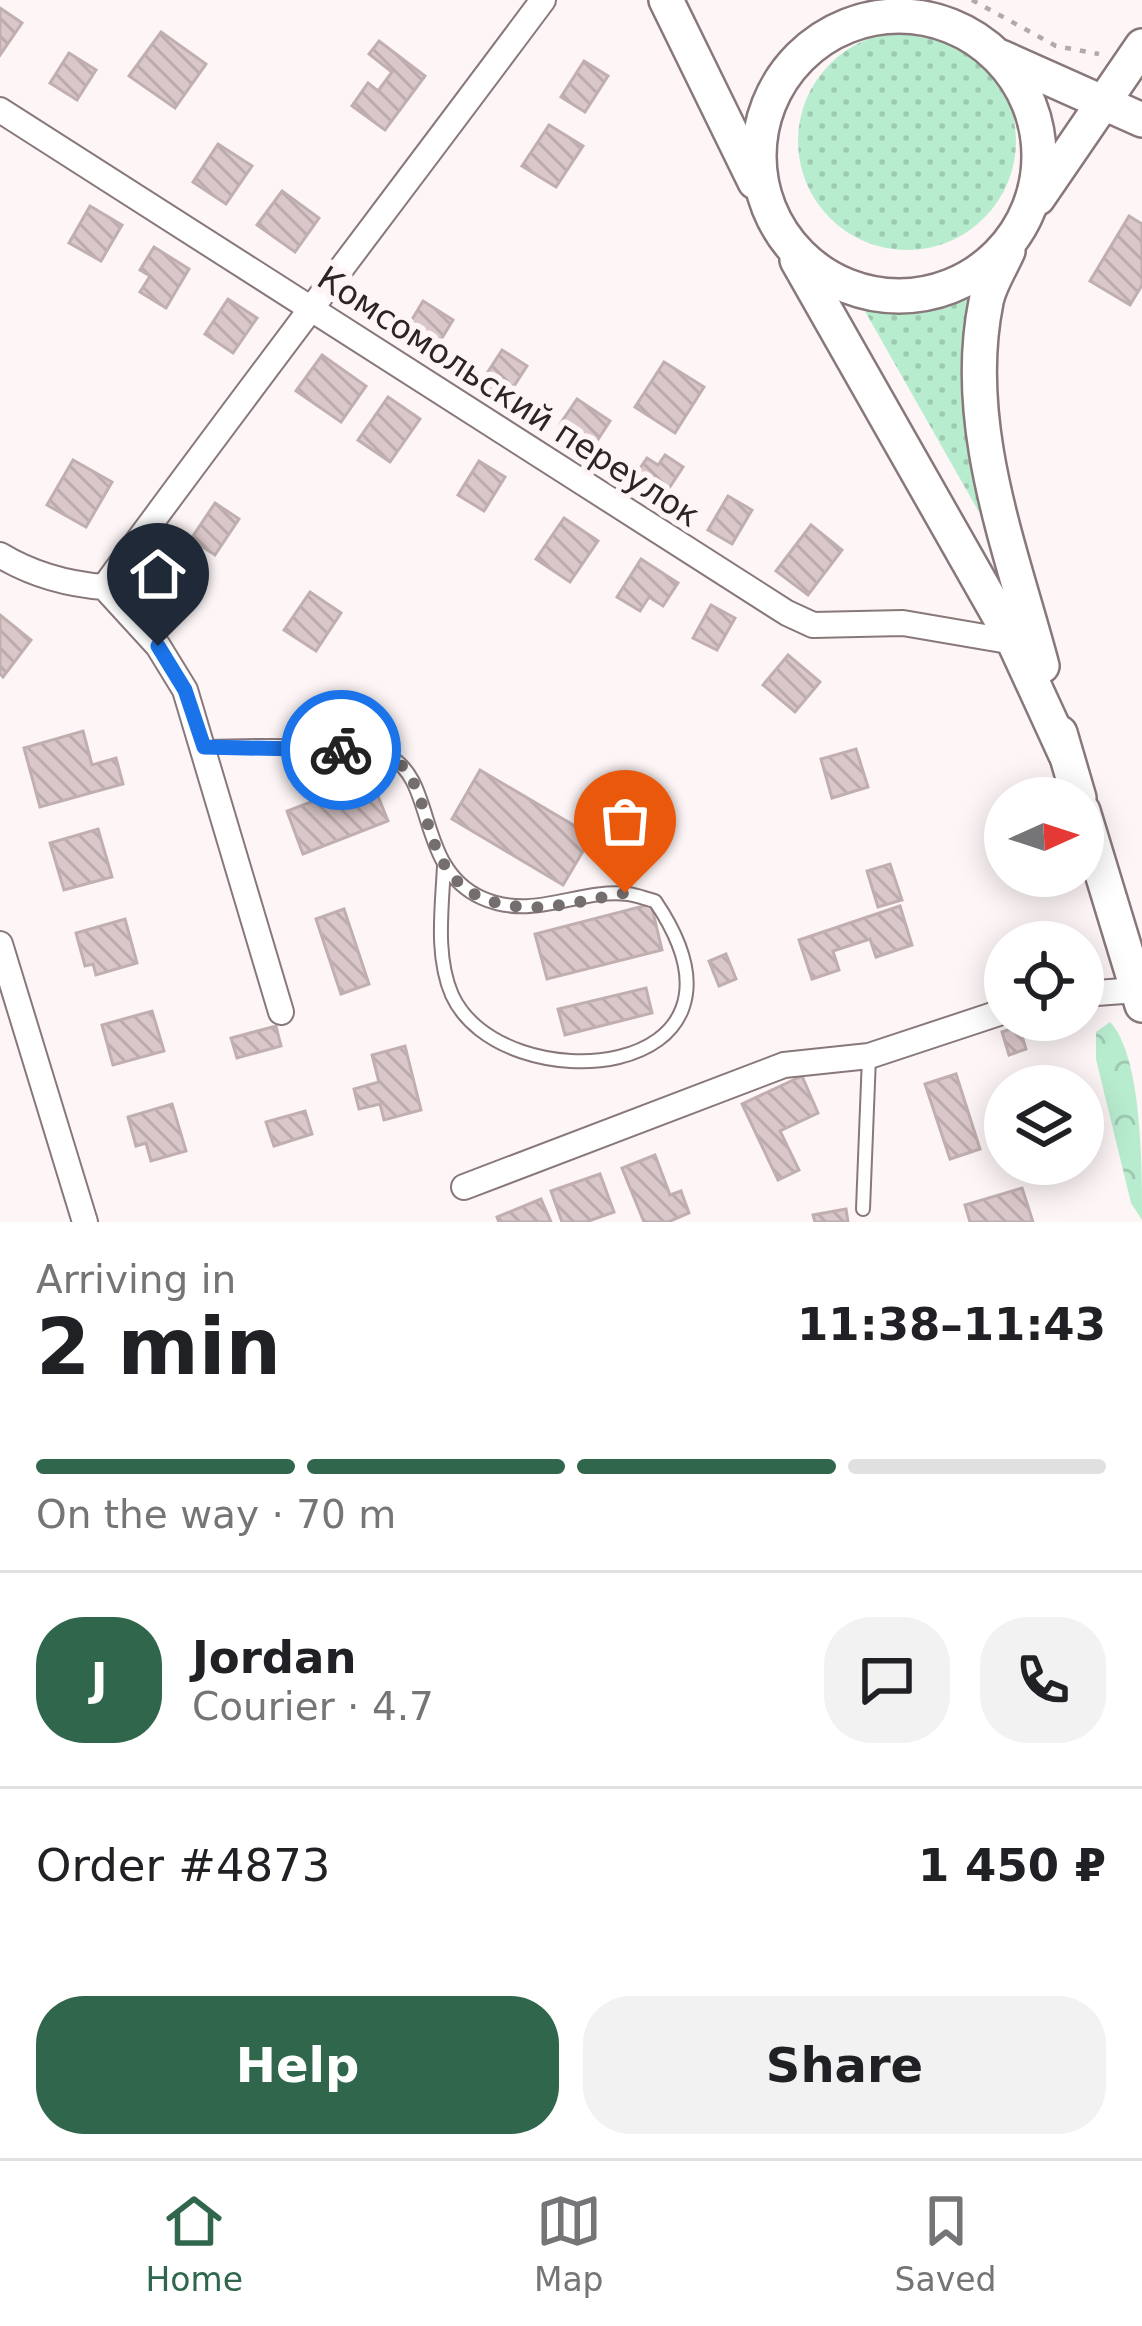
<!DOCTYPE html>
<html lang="en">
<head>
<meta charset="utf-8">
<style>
  :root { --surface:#fff; --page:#f2f2f2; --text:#202124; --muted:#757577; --line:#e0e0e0; --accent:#30664c }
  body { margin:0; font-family:"DejaVu Sans",sans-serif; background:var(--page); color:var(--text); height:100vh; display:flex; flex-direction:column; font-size:45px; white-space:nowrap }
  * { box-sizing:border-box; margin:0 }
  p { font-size:39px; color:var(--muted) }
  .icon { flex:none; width:66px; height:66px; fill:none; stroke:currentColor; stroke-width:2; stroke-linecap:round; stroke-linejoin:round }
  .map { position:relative; height:1222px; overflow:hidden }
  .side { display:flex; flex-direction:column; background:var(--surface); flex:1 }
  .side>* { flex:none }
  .needle { width:78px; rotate:87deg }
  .tools { position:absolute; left:984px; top:777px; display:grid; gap:24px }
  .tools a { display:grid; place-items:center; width:120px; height:120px; border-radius:50%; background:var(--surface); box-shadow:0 6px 30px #0003; font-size:60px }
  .pin { position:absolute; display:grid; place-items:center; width:102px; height:102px; color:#fff; margin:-123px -51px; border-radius:50% 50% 50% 0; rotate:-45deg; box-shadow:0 0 12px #0007 }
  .pin .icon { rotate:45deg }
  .courier { position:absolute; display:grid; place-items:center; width:120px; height:120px; margin:-60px; border:9px solid #1a73e8; border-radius:50%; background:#fff; color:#222; box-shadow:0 3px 15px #0007 }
  .headline em { font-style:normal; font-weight:700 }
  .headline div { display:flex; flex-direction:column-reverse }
  .headline { display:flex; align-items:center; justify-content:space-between; height:204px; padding:0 36px }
  h1 { font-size:78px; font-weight:700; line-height:90px }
  .bar { display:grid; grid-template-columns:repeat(4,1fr); gap:18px 12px; align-content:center; height:144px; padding:0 36px }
  .bar i { height:15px; border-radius:9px; background:var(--line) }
  .bar .on { background:var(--accent) }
  .bar p { grid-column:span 4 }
  .line { display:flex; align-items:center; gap:30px; padding:0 36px; border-top:3px solid var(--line) }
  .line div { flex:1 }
  .round { display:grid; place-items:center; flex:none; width:126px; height:126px; border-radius:48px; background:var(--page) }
  .primary-button { display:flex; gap:24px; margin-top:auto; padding:24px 36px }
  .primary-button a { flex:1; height:138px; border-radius:48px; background:var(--accent); color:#fff; font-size:48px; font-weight:700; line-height:138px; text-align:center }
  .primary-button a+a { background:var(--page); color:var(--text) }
  .menu { display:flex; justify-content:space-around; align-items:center; height:168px; border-top:3px solid var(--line); background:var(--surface); font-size:33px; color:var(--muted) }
  .menu a { display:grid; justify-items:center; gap:6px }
  .menu .on { color:var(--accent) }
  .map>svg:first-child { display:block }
  .grass { fill:url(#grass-dots) }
  .forest { fill:url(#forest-crowns) }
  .building { fill:url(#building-back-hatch); stroke:#c1afb0; stroke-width:3 }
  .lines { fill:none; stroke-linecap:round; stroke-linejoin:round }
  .lane-casing { stroke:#89787a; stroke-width:16 }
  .street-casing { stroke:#89787a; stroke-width:28 }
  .secondary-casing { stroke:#89787a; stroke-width:38 }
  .path { stroke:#b1aaab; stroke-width:4.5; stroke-dasharray:6 9; stroke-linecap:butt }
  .lane { stroke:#fff; stroke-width:12 }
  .street { stroke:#fff; stroke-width:24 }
  .secondary { stroke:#fff; stroke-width:33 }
  .done { stroke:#756e6f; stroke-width:12; stroke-dasharray:0 21.6 }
  .route { stroke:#1a73e8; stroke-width:15 }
  .labels { text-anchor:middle; stroke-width:12; stroke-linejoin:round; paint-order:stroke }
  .street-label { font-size:33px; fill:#2c2526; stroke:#fdf5f6 }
</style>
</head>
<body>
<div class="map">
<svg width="1142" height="1222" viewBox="0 0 1142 1222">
  <defs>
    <pattern id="grass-dots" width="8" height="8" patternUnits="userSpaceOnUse" patternTransform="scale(3)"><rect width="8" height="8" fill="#b8eccf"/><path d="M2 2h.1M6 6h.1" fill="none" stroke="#9ecab2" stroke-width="1.8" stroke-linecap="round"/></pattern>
    <pattern id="forest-crowns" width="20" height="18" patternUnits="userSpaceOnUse" patternTransform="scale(3)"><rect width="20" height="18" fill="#b8eccf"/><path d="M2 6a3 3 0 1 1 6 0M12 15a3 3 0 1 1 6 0" fill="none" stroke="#9ecab2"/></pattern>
    <pattern id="building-back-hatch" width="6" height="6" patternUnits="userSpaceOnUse" patternTransform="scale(3)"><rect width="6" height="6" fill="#dac7c9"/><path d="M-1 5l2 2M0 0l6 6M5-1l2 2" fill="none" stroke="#bbabac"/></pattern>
  </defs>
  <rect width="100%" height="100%" fill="#fdf5f6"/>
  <g class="grass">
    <circle cx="907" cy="141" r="109"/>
    <path d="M972 291C945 387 979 474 1009 565L862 306 918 309Z"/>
  </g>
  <path class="forest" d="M1110 1022C1142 1055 1142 1168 1142 1220L1131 1203 1096 1059V1032Z"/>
  <g class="building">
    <polygon points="0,8 22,23 0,55"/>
    <polygon points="161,32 206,64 175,108 129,76"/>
    <polygon points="379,41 425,76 385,130 352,106 368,83 378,91 392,72 369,54"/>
    <polygon points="69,53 96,70 77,100 50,83"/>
    <polygon points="584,61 608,76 585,112 561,97"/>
    <polygon points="549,125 583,146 556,187 522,166"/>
    <polygon points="218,144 252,166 226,204 193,182"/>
    <polygon points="282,191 319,218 295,252 257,225"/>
    <polygon points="90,206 122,225 101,261 69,243"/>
    <polygon points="1129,216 1142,224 1142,285 1130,305 1090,281"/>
    <polygon points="154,247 189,269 166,308 140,292 150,276 140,270"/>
    <polygon points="228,299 257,318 233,353 205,334"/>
    <polygon points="423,301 453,320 434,351 404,333"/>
    <polygon points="502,350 527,366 505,400 480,384"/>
    <polygon points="322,355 366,386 341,422 296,391"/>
    <polygon points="664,362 704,387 675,433 635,407"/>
    <polygon points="388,397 420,419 390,462 358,440"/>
    <polygon points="577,399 610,421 586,458 566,444 573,433 560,424"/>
    <polygon points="665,455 683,467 660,502 630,483 647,458 658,465"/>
    <polygon points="73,460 112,482 86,527 47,505"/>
    <polygon points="479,461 505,477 484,511 458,495"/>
    <polygon points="728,496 752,510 732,544 708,530"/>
    <polygon points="215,503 239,519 215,555 191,539"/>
    <polygon points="564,518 598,541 570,582 536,559"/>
    <polygon points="811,525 842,550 808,595 776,571"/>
    <polygon points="641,559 678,583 663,606 649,597 640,611 617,597"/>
    <polygon points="310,592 341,613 316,651 284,630"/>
    <polygon points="711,605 735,618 717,650 693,638"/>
    <polygon points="0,615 31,640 3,677 0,674"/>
    <polygon points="788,655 820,682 795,712 763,685"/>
    <polygon points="83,731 92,765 116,758 123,784 40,807 24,748"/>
    <polygon points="856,749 868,787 832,798 821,759"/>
    <polygon points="480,770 592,836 563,885 452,819"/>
    <polygon points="371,779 388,821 303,854 287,811"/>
    <polygon points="98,829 112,877 64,890 50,843"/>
    <polygon points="890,864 902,900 878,907 867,871"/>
    <polygon points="651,904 662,950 547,979 535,934"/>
    <polygon points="900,906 912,945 876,957 870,939 833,951 839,970 812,979 799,940"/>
    <polygon points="344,909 369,984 341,994 316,919"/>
    <polygon points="125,919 137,963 96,975 93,964 85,966 76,933"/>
    <polygon points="726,954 736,979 719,986 709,961"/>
    <polygon points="646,988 652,1013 565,1035 558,1009"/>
    <polygon points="152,1011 164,1051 113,1065 102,1025"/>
    <polygon points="276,1026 281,1046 237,1058 231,1038"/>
    <polygon points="1019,1026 1026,1049 1009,1055 1002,1032"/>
    <polygon points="405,1046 421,1110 384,1120 380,1104 359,1109 354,1089 379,1082 372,1055"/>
    <polygon points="956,1074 980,1149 950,1159 925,1084"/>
    <polygon points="802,1076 818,1113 780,1131 799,1170 778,1180 742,1104"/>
    <polygon points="172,1104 186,1151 151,1161 146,1143 136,1146 128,1117"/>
    <polygon points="305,1111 312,1134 274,1146 266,1122"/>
    <polygon points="655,1155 670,1195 681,1191 689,1213 668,1222 644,1222 622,1168"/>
    <polygon points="600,1174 614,1212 586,1222 562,1222 551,1191"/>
    <polygon points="1022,1188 1033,1222 970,1222 965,1205"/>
    <polygon points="541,1199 551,1222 499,1222 497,1217"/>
    <polygon points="846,1209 848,1222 815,1222 813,1215"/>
  </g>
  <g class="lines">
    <g class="lane-casing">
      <g id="lane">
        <path d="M204 747C239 746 361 743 388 756 437 779 415 868 482 898 534 921 579 888 628 894 637 895 646 899 655 901 779 1084 501 1103 452 995 435 956 442 908 444 866"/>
        <polyline points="863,1209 869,1057"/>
      </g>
    </g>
    <g class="street-casing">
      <g id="street">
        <polyline points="0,110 787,613 813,625 903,623 1014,642"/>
        <path d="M0 555C33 575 66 584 104 587L158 646 185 690 281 1012"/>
        <path d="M104 587C248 390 397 196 543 0"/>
        <polyline points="0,944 85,1222"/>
        <polyline points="1083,994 1137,990"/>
        <polyline points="464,1187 784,1065 869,1056 1005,1011"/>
      </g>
    </g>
    <g class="secondary-casing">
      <g id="secondary">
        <polyline points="666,0 755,182"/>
        <circle cx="899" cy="156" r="140"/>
        <polyline points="1001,57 1142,120"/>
        <polyline points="1038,198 1142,46"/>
        <path d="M1008 251C1001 267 989 285 986 302 961 425 1011 549 1042 666"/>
        <polyline points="797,260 1014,642 1065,753"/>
        <polyline points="1060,733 1079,798"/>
        <polyline points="1083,811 1142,1005"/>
      </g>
    </g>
    <g class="path">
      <polyline points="972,0 1056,46 1099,54"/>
      <polyline points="759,207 776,240"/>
    </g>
    <use href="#lane" class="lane"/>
    <use href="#street" class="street"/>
    <use href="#secondary" class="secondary"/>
  </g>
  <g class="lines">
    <path class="done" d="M341 750C355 751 373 749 386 755 447 780 402 900 525 907 556 909 594 898 625 893"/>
    <polyline class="route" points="158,646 185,690 204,747 341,750"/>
  </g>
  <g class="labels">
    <g class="street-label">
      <text transform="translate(509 396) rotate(33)" y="12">Комсомольский переулок</text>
    </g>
  </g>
</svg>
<div class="tools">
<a><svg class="needle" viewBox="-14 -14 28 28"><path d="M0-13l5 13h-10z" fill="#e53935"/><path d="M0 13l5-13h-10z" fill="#757577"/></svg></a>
<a><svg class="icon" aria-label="locate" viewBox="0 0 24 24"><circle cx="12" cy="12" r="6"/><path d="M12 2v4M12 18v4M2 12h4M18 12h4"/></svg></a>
<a><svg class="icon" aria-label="layers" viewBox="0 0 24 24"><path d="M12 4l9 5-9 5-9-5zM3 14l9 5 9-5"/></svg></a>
</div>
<div class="pin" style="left:625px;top:893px;background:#ea580c"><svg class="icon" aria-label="bag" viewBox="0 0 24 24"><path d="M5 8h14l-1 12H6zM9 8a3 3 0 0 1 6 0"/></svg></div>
<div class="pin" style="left:158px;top:646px;background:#1f2937"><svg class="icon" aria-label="home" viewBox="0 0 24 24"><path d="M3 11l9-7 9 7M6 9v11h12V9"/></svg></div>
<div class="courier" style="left:341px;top:750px"><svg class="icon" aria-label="bike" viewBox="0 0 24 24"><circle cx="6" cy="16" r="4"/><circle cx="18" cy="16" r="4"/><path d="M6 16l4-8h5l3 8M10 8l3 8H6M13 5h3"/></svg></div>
</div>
<section class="side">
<div class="headline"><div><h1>2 min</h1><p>Arriving in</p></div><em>11:38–11:43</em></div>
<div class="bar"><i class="on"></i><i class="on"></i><i class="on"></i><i></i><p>On the way · 70 m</p></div>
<div class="line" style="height:216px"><b class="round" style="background:var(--accent);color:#fff">J</b><div><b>Jordan</b><p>Courier · 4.7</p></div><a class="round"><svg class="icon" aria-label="chat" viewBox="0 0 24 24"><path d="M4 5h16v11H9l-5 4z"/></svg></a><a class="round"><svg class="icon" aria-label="phone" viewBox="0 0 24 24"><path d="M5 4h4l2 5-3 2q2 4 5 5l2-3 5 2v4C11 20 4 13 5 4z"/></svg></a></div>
<div class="line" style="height:156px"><div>Order #4873</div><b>1 450 ₽</b></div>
<div class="primary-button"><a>Help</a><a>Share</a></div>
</section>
<nav class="menu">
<a class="on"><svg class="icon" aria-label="home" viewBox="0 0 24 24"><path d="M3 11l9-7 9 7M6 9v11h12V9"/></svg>Home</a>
<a><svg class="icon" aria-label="map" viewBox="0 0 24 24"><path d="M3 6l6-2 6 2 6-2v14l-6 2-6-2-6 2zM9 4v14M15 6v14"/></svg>Map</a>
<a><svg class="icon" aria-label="saved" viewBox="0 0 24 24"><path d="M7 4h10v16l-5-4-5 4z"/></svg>Saved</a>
</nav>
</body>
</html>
